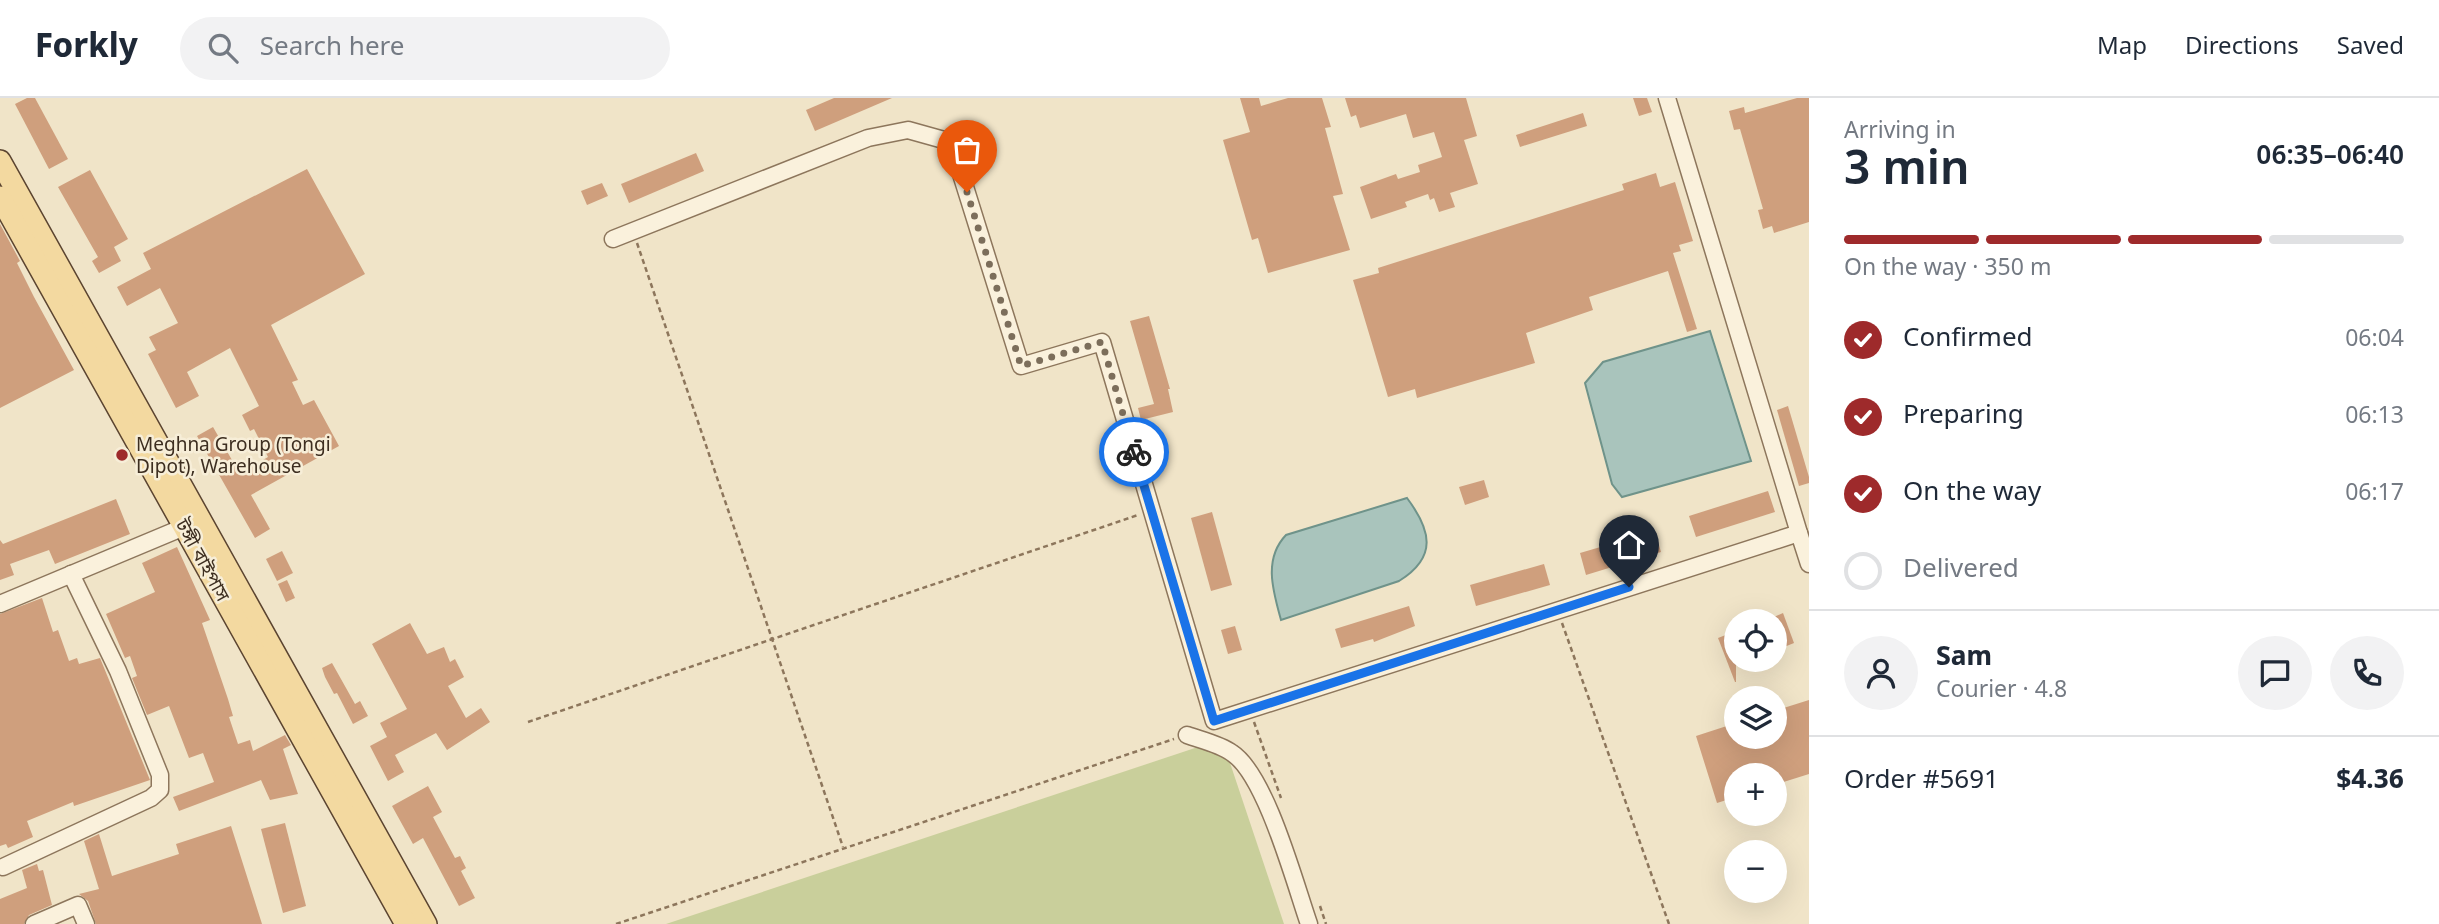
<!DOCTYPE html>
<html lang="en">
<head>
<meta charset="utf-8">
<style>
  :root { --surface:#fff; --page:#f2f2f3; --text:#1f2937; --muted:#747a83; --line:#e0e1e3; --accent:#9e2a2b }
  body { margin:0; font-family:Georgia,"Noto Sans Bengali",serif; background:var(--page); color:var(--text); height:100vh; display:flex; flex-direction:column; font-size:26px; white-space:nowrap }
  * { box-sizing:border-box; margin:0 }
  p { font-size:23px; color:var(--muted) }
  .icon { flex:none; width:38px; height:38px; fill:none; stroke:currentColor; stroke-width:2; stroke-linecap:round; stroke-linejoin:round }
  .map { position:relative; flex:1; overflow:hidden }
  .sheet { display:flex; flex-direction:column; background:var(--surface); width:630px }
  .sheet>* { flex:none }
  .buttons { position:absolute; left:1724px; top:511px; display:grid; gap:14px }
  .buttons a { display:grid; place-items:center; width:63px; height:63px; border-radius:50%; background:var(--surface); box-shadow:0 7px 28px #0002; font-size:35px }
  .pin { position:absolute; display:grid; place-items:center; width:60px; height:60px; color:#fff; margin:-72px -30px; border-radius:50% 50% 50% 0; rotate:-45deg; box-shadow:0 0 7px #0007 }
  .pin .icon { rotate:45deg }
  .courier { position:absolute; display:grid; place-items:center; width:70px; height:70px; margin:-35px; border:5px solid #1a73e8; border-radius:50%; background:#fff; color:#222; box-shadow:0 2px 9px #0007 }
  .summary em { font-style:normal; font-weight:600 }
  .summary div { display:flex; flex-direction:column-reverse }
  .summary { display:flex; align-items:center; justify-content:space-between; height:119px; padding:0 35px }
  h1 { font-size:46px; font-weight:600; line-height:52px }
  .bar { display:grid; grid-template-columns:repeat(4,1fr); gap:10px 7px; align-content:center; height:84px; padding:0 35px }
  .bar i { height:9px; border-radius:5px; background:var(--line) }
  .bar .current { background:var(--accent) }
  .bar p { grid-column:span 4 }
  .line { display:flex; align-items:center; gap:18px; padding:0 35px; border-top:2px solid var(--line) }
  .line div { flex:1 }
  .round { display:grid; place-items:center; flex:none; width:74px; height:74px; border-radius:37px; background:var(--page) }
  ol { padding:0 35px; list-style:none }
  li { display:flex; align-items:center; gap:21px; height:77px }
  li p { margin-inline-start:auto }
  li .icon { padding:7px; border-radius:50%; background:var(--accent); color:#fff; stroke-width:4 }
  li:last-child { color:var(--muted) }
  li i { width:38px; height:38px; border:4px solid var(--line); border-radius:50% }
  header { display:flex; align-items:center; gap:42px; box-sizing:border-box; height:98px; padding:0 35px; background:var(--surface); border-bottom:2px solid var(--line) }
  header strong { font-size:33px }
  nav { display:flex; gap:38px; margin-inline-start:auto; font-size:24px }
  .search { width:490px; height:63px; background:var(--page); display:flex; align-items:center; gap:18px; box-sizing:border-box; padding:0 24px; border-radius:38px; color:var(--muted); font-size:26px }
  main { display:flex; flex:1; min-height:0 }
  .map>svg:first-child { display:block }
  .green { fill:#c9cf9b }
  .water { fill:#a9c4bc; stroke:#6f938a; stroke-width:2 }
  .building { fill:#cf9f7d }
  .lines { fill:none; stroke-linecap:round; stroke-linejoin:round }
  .minor-casing { stroke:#8d765c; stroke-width:19 }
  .major-casing { stroke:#5b4430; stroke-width:24 }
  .path { stroke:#8d765c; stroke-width:2.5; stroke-dasharray:5 3.5; stroke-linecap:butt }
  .minor { stroke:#faf1dc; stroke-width:16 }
  .major { stroke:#f3d9a0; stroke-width:21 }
  .done { stroke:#7c6e5b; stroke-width:7; stroke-dasharray:0 12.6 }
  .route { stroke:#1a73e8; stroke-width:9 }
  .poi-dot { fill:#9e2a2b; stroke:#f7eed8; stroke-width:2.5 }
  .labels { text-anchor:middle; stroke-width:5; stroke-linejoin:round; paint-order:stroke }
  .poi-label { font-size:19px; fill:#3d2e20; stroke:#f7eed8; text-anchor:start }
  .street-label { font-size:19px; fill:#3d2e20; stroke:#f7eed8 }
</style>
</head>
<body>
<header>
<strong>Forkly</strong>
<div class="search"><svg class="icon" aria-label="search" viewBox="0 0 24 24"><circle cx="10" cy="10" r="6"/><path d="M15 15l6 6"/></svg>Search here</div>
<nav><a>Map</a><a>Directions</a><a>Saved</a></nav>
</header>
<main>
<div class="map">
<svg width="1809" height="826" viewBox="0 0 1809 826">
  <rect width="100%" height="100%" fill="#f0e4c8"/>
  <polygon class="green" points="1222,641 1284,826 666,826"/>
  <g class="water">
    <polygon points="1710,233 1751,363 1622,399 1612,386 1585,285 1603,264"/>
    <path d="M1407 400C1431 432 1438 459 1399 483L1281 522C1273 493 1263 461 1286 437Z"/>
  </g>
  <g class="building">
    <polygon points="27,0 35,0 68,61 49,71 15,6"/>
    <polygon points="834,0 892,0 815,33 806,12"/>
    <polygon points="1240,0 1259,0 1261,8 1288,0 1322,0 1331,29 1325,30 1343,96 1333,98 1350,152 1268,175 1258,140 1252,142 1223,42 1250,34"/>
    <polygon points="1345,0 1466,0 1477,38 1464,42 1478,86 1450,95 1455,109 1439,114 1434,100 1430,102 1428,96 1405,104 1407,109 1371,121 1360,89 1396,76 1398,81 1420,74 1418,67 1442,59 1434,34 1413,40 1406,16 1360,30 1356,17 1351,19"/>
    <polygon points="1633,0 1647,0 1652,14 1639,18"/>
    <polygon points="1797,0 1809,0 1809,124 1774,135 1772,128 1763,131 1758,112 1763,111 1740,31 1734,32 1729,13 1744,9 1745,15"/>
    <polygon points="1583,15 1587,28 1520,49 1516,37"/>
    <polygon points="696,55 704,73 629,105 621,86"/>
    <polygon points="307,71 365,176 271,227 298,282 292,284 303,307 314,302 339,348 251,397 270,431 255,440 197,338 213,329 240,376 268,359 254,331 250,333 242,317 259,308 230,250 187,274 199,298 176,310 148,256 156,252 149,239 178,225 160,190 127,208 117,189 151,171 143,155"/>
    <polygon points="90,72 128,141 114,149 121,163 99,175 92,163 98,159 58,89"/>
    <polygon points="1656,75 1660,89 1675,84 1693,143 1679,147 1681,153 1673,155 1697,231 1687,234 1668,173 1589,199 1593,212 1526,235 1535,265 1417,300 1415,291 1388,299 1353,182 1379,175 1378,170 1624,92 1622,86"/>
    <polygon points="602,85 608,98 587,107 581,93"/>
    <polygon points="0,126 20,163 17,165 34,199 74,272 0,310"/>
    <polygon points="1149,218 1170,291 1168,291 1173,314 1141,322 1138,310 1154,306 1130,223"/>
    <polygon points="1788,308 1809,379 1809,385 1799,388 1777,312"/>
    <polygon points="1484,382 1489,399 1465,407 1459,389"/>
    <polygon points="1768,393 1775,414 1696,439 1689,418"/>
    <polygon points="116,401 130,436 55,466 49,452 10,466 14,477 0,482 0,442 3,446"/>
    <polygon points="1212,414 1232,487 1211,493 1191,420"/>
    <polygon points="1655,433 1661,454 1586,477 1580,455"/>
    <polygon points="177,449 210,522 202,525 228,601 233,618 229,619 238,646 250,642 253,653 285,637 291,647 283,651 298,696 270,702 261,682 179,713 173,699 214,684 203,655 189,660 169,608 147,617 132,580 137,578 130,558 125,560 106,516 155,494 142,465"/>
    <polygon points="282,453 293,475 277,483 266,461"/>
    <polygon points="1544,466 1550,487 1476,508 1470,487"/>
    <polygon points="287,482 295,500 286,504 278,486"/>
    <polygon points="42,500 53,534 58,532 69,563 77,560 79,566 100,560 150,682 74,708 73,704 27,723 33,739 8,750 6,746 0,748 0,516"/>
    <polygon points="1409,508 1415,528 1374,544 1373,541 1341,550 1335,531"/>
    <polygon points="1783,515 1794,545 1774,553 1774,519"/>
    <polygon points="410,525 427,556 444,549 450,564 455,561 464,579 448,588 466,620 481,610 490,624 447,652 436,635 395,657 404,674 388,683 370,648 387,639 380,625 407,611 372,546"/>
    <polygon points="1235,528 1242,552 1228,556 1221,532"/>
    <polygon points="1736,533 1736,584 1735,584 1718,540"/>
    <polygon points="332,565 355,606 360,603 368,618 353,626 337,595 334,596 325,579 322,570"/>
    <polygon points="1809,602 1809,676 1774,687 1774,677 1736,677 1736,699 1717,705 1696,638 1736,625 1736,639 1774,639 1774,613"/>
    <polygon points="428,688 442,714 433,719 455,760 460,758 466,770 461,773 475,800 459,808 423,740 413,746 392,708"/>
    <polygon points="285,725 306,808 283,815 261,731"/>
    <polygon points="231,728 262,826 96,826 88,803 79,796 99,791 84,743 99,736 112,778 179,756 176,746"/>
    <polygon points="37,766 39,773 43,772 52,807 29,817 24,826 0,826 0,801 27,790 22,772"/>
  </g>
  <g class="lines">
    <g class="minor-casing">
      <g id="minor">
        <polyline points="613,141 868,40 908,32 951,44 1021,268 1102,244 1214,623 1799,435 1667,0"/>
        <polyline points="1799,435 1809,466"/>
        <polyline points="0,506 184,429"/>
        <path d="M1187 637C1201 642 1220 646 1232 655 1266 677 1295 786 1309 826"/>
        <polyline points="3,769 151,700 160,692 160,677 118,573 71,476"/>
        <polyline points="34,826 78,807 86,826"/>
      </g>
    </g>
    <g class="major-casing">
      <g id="major">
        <polyline points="0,63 426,826"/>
        <polyline points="0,99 406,826"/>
      </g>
    </g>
    <g class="path">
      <polyline points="637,145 843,749"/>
      <polyline points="1562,525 1669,826"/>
      <polyline points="528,624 1138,417"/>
      <polyline points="1254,624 1281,700"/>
      <polyline points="1320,808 1326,826"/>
      <polyline points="616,826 1174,641"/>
    </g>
    <use href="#minor" class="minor"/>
    <use href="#major" class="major"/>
  </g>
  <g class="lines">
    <polyline class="done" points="967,94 1021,268 1102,244 1134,354"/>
    <polyline class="route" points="1134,354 1214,623 1629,489"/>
  </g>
  <circle class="poi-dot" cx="122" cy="357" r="7"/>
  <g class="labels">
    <g class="poi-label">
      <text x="136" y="353">Meghna Group (Tongi<tspan x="136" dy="22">Dipot), Warehouse</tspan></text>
    </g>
    <g class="street-label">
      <text transform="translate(203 462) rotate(61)" y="7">টঙ্গী বাইপাস</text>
    </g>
  </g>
</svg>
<div class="buttons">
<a><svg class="icon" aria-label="locate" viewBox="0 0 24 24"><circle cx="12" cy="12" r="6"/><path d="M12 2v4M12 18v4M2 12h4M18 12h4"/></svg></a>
<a><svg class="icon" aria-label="layers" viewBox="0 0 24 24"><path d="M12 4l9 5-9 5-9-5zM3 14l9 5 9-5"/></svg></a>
<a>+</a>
<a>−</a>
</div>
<div class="pin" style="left:967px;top:94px;background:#ea580c"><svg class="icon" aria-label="bag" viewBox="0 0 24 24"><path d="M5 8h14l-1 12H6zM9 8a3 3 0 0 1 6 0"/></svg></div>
<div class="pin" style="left:1629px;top:489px;background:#1f2937"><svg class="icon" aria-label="home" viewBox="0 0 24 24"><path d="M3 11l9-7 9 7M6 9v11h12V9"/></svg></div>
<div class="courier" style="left:1134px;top:354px"><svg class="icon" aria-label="bike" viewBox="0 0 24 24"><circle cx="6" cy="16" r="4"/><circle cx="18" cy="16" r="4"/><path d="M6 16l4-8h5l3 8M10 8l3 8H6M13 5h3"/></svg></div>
</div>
<section class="sheet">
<div class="summary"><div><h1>3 min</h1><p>Arriving in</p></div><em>06:35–06:40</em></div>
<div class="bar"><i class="current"></i><i class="current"></i><i class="current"></i><i></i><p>On the way · 350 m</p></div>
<ol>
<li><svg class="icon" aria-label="check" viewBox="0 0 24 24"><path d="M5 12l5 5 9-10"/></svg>Confirmed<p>06:04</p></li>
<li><svg class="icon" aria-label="check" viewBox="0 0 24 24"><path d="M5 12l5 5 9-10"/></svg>Preparing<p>06:13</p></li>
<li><svg class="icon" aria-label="check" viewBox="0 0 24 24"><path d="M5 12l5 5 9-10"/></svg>On the way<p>06:17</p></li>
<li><i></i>Delivered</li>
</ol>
<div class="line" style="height:126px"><a class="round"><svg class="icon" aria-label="person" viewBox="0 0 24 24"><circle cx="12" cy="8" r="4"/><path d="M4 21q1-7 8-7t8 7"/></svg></a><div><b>Sam</b><p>Courier · 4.8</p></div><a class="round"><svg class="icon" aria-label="chat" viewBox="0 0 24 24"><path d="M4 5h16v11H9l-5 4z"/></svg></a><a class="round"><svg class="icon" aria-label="phone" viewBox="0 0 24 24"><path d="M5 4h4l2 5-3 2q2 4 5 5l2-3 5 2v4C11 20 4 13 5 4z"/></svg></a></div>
<div class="line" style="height:91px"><div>Order #5691</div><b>$4.36</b></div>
</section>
</main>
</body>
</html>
